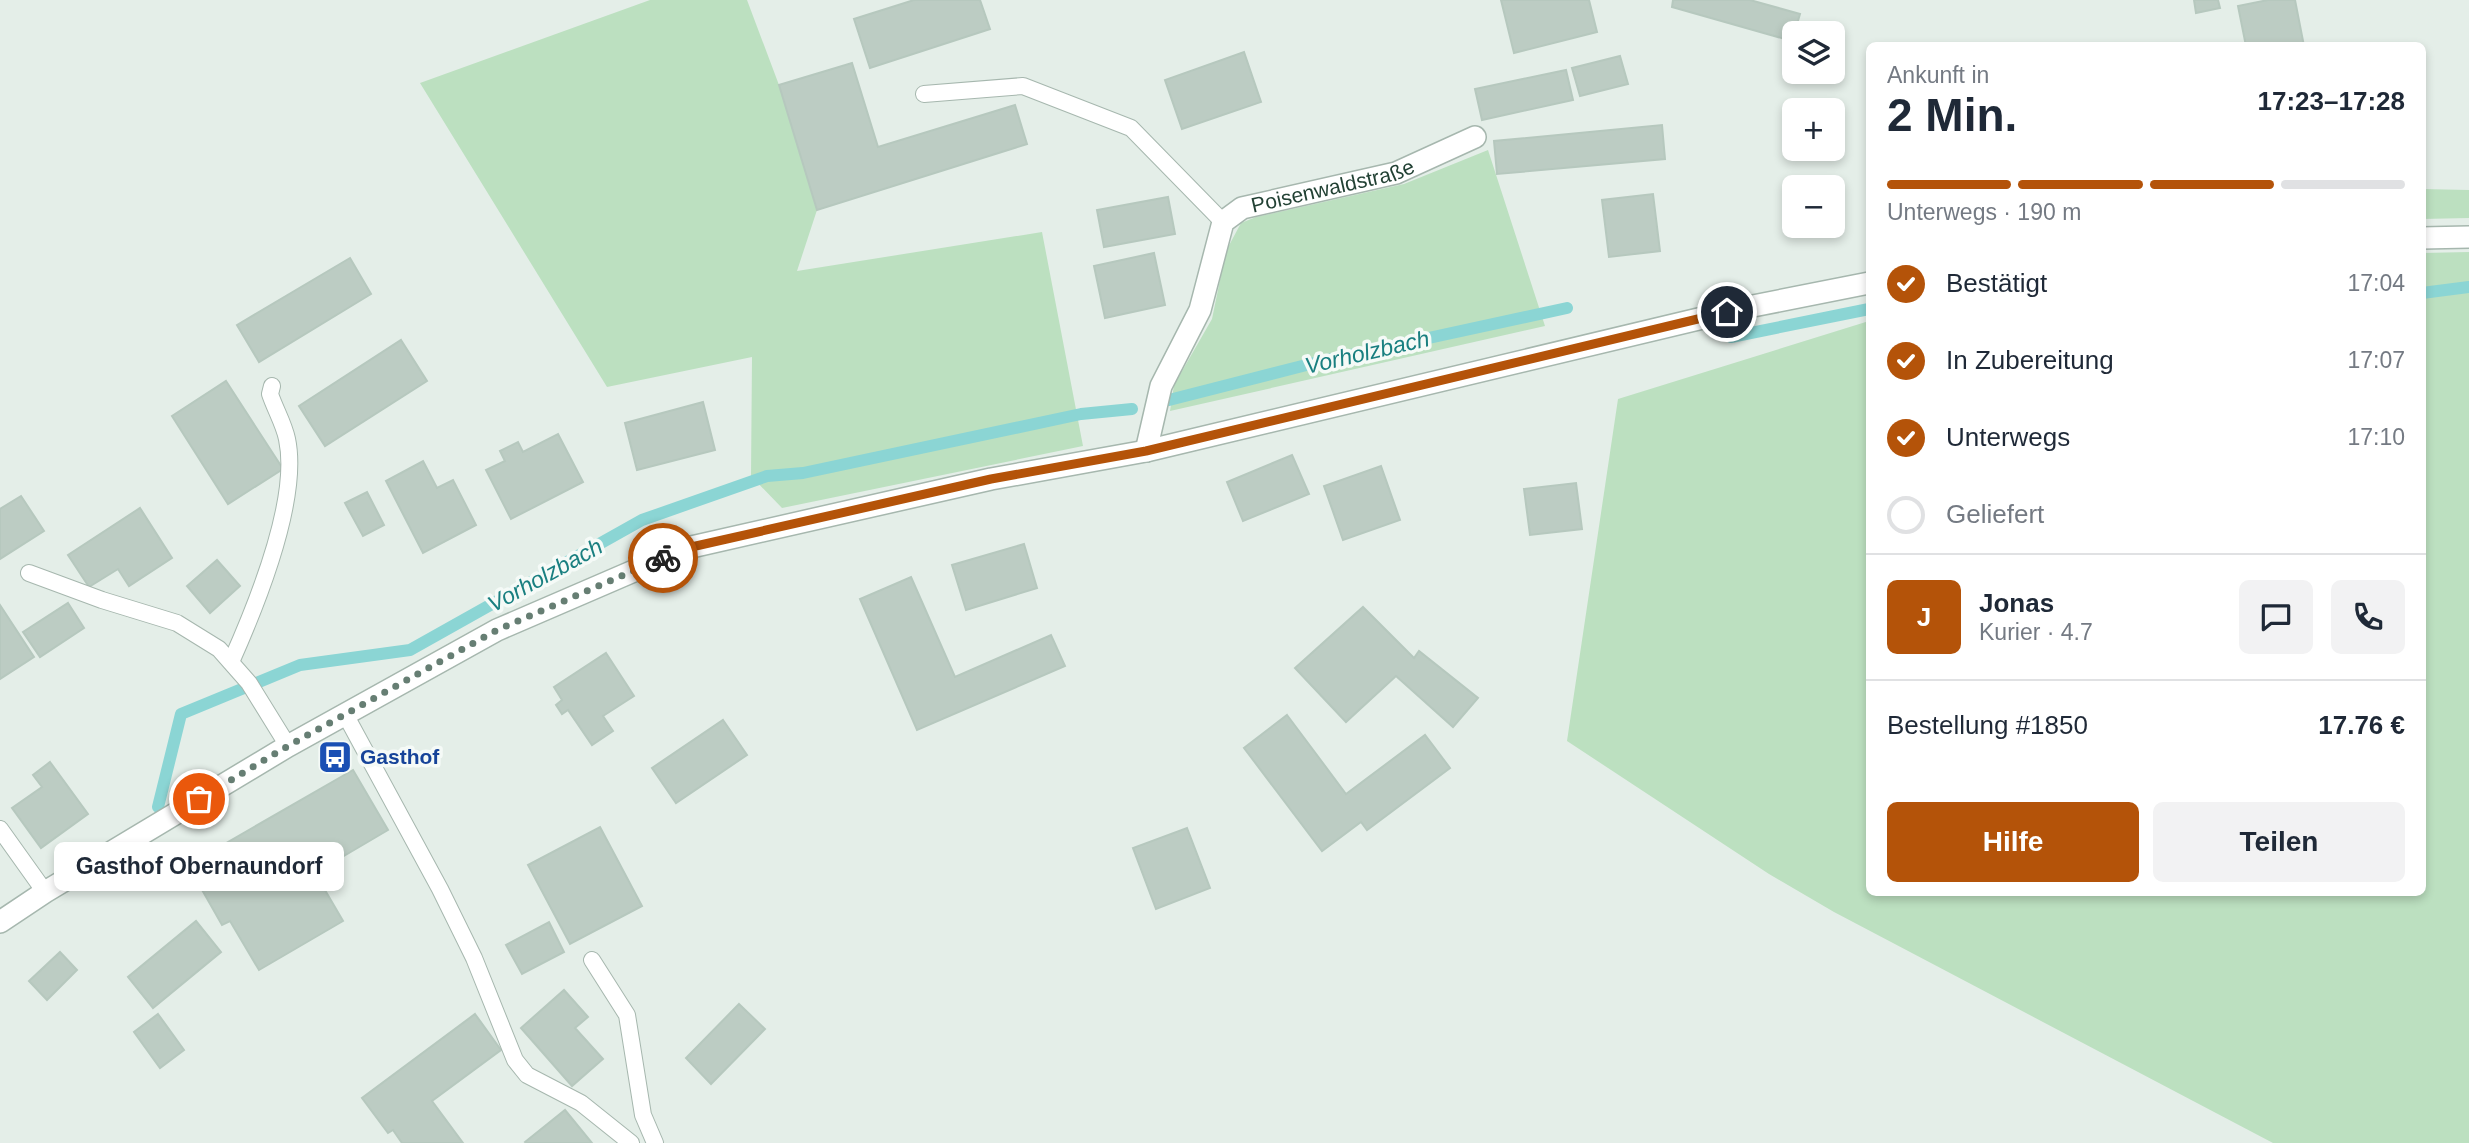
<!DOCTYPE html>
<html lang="de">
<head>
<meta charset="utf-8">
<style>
  :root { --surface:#fff; --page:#f2f2f3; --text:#1f2937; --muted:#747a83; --line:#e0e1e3; --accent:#b45309 }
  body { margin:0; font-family:Helvetica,sans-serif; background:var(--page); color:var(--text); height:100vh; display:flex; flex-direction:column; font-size:26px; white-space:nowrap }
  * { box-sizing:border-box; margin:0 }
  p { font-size:23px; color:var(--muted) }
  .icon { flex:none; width:38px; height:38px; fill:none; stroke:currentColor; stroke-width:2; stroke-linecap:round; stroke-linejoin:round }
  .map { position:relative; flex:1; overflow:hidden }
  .sheet { position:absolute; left:1866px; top:42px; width:560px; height:854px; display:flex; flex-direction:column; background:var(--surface); border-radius:10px; box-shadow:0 4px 10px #0003 }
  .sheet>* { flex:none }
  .controls { position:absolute; left:1782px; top:21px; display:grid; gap:14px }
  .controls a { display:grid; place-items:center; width:63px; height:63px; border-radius:10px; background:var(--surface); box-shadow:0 4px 10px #0003; font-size:35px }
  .pin { position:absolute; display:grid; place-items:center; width:60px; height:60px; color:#fff; margin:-30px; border:4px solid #fff; border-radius:50%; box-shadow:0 2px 7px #0007 }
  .courier { position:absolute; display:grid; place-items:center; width:70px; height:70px; margin:-35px; border:5px solid #b45309; border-radius:50%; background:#fff; color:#222; box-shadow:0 2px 9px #0007 }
  .bubble { position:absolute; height:49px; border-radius:10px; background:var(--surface); box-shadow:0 4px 10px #0003; font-size:23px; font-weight:700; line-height:49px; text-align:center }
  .summary em { font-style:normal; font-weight:700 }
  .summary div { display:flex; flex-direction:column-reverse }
  .summary { display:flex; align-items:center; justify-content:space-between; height:119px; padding:0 21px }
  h1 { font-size:46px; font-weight:700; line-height:52px }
  .bar { display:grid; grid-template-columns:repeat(4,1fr); gap:10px 7px; align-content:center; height:84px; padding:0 21px }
  .bar i { height:9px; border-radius:5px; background:var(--line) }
  .bar .selected { background:var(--accent) }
  .bar p { grid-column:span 4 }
  .line { display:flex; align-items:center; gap:18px; padding:0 21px; border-top:2px solid var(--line) }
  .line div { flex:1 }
  .round { display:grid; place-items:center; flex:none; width:74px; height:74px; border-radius:10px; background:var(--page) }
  ol { padding:0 21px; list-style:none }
  li { display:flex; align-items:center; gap:21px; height:77px }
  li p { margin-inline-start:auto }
  li .icon { padding:7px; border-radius:50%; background:var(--accent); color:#fff; stroke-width:4 }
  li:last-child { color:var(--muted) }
  li i { width:38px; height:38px; border:4px solid var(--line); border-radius:50% }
  .primary-button { display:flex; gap:14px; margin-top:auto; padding:14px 21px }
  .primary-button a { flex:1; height:80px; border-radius:10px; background:var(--accent); color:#fff; font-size:28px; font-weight:700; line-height:80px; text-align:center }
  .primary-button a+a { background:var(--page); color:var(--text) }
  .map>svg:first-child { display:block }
  .green { fill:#bce0c0 }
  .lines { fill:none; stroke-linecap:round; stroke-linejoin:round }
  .stream { stroke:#8bd5d4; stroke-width:12 }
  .building { fill:#bcccc3; stroke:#b6c8be; stroke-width:2 }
  .service-casing { stroke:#a6b7ae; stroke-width:18 }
  .minor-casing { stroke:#a6b7ae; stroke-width:24 }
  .tertiary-casing { stroke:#a6b7ae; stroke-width:24 }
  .service { stroke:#fff; stroke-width:16 }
  .minor { stroke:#fff; stroke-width:21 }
  .tertiary { stroke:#fff; stroke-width:21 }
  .done { stroke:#667e73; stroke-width:7; stroke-dasharray:0 12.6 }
  .route { stroke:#b45309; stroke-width:9 }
  .labels { text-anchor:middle; stroke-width:7; stroke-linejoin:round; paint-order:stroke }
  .street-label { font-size:21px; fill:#224134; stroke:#f5faf7 }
  .transit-label { font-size:21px; font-weight:bold; fill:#164399; stroke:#f5faf7; text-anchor:start }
  .water-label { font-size:23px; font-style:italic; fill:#197f80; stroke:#f5faf7 }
</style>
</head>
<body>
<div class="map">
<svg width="2469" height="1143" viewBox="0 0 2469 1143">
  <rect width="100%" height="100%" fill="#e4eee8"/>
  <g class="green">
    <polygon points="650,0 747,0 779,85 817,210 797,271 1042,232 1083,446 782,508 751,476 752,357 607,387 420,83"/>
    <polygon points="1488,150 1545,326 1170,411 1174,385 1212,319 1226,251 1241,223 1256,217 1404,184"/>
    <polygon points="2422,189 2469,190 2469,218 2422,219"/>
    <polygon points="2469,252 2469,1143 2273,1143 1834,912 1769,874 1567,741 1618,399 1869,321 1869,892 2422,892 2422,253"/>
  </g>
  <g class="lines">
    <g class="stream">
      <polyline points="2422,293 2469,287"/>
      <polyline points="1731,337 1869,309"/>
      <polyline points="1169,400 1318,362 1567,308"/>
      <polyline points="158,807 181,714 300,665 410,650 642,520 767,476 803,473 1081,414 1132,409"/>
    </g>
  </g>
  <g class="building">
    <polygon points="914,0 980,0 990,29 870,68 854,19"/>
    <polygon points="1501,0 1589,0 1597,32 1514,53"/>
    <polygon points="1673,0 1750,0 1800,14 1792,41 1672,7"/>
    <polygon points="2194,0 2218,0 2220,8 2196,13"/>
    <polygon points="2268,0 2295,0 2304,46 2246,46 2238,6"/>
    <polygon points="1244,52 1261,102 1182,129 1165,80"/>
    <polygon points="1620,56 1628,84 1580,96 1572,68"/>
    <polygon points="852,63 878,147 1015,105 1027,144 817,210 779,85"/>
    <polygon points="1566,70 1573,100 1482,120 1475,89"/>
    <polygon points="1662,125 1665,159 1497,174 1494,141"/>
    <polygon points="1653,194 1660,251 1609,257 1602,200"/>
    <polygon points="1168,197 1175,234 1104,247 1097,210"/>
    <polygon points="1154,253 1165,305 1105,318 1094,266"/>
    <polygon points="350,258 371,294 259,362 237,325"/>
    <polygon points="401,340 427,381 325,446 299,406"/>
    <polygon points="226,381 283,469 228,504 172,416"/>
    <polygon points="703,402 715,450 637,470 625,423"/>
    <polygon points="558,434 583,482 511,519 486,470 505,461 500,451 518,442 523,452"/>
    <polygon points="1292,455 1309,494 1243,521 1227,482"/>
    <polygon points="423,461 437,488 453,480 476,525 423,553 386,481"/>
    <polygon points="1381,466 1400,520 1343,540 1324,486"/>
    <polygon points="1576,483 1582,529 1530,535 1524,489"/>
    <polygon points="367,492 384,525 363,536 345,503"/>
    <polygon points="21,496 44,531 0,559 0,509"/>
    <polygon points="140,508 172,558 129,586 118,569 89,587 68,555"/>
    <polygon points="1024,544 1037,588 966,610 952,565"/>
    <polygon points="217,560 240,586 210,613 187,586"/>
    <polygon points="911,577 955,677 1051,635 1065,666 917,730 860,599"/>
    <polygon points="68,603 84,628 40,657 23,632"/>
    <polygon points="0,605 34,657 0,679"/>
    <polygon points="1363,607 1414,658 1419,651 1478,698 1453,727 1396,676 1346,722 1295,668"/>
    <polygon points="606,653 634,696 603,716 613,731 592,745 568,710 562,714 556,705 562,700 554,687"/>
    <polygon points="1287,715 1346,794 1425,735 1450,768 1367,830 1361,822 1322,851 1244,748"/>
    <polygon points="723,720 747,755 676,803 652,768"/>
    <polygon points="50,762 88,814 41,848 12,808 42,787 33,775"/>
    <polygon points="353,770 388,830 315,873 343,921 259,970 230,921 222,925 188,865"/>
    <polygon points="600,827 642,906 570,944 528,865"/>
    <polygon points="1187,828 1210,888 1156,909 1133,848"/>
    <polygon points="196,921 221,952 153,1008 128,977"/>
    <polygon points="549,922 564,952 522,974 506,945"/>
    <polygon points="60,952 77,970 47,1000 29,981"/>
    <polygon points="564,990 588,1017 575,1028 603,1059 572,1086 521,1028"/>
    <polygon points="739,1004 765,1029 711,1084 686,1058"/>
    <polygon points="158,1014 184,1050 160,1068 134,1032"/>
    <polygon points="475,1014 501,1050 432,1101 463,1143 402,1143 393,1130 388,1133 362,1098"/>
    <polygon points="565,1110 592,1143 526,1143 525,1142"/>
  </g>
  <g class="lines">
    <g class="service-casing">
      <g id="service">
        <polyline points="924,94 1023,86 1131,128 1223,222"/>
        <polyline points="29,573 102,600 177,623 219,649 249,683 288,746"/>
        <path d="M231 662C256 606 300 500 287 439 284 424 275 409 270 394L272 386"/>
        <polyline points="345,714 440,889 474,958 515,1060 527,1075 581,1103 631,1143"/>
        <polyline points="0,829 45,892"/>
        <polyline points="592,960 627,1015 643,1115 655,1143"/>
      </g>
    </g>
    <g class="minor-casing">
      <g id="minor">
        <path id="s1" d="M1146 451 1161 386 1200 310 1223 222 1242 208 1396 173 1475 137"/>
      </g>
    </g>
    <g class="tertiary-casing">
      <g id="tertiary">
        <polyline points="2422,238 2469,237"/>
        <polyline points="0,922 45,892 288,746 497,630 687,548 991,479 1146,451 1753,306 1869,283"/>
      </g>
    </g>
    <use href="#service" class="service"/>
    <use href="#minor" class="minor"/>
    <use href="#tertiary" class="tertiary"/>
  </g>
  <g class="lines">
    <polyline class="done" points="199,799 288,746 497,630 663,558"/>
    <polyline class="route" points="663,558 687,548 991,479 1146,451 1727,312"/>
  </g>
  <defs>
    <g id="bus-square" transform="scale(1.75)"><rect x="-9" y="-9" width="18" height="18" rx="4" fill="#1a4fb4" stroke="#f5faf7"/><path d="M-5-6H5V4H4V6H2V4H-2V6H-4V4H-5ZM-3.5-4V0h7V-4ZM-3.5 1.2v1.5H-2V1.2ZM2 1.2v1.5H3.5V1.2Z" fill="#fff"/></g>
  </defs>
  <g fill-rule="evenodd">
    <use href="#bus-square" x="335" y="757"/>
  </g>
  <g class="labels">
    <g class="street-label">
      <text dy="7" stroke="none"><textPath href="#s1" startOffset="360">Poisenwaldstraße</textPath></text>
    </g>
    <g class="transit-label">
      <text x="360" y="764">Gasthof</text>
    </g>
    <g class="water-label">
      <text transform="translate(1367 352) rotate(-13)" y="8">Vorholzbach</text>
      <text transform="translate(545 575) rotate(-29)" y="8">Vorholzbach</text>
    </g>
  </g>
</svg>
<div class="controls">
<a><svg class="icon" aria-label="layers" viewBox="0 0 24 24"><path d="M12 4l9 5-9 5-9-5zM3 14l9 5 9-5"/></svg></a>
<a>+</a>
<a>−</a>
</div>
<div class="pin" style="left:199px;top:799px;background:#ea580c"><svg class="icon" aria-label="bag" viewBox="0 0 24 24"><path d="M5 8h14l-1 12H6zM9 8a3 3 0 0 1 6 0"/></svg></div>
<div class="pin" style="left:1727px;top:312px;background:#1f2937"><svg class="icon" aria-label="home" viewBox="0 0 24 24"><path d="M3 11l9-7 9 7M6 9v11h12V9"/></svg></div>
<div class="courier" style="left:663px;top:558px"><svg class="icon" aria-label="bike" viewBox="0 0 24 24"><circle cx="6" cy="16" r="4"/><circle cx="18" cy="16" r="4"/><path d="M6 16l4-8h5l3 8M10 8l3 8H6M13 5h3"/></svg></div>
<div class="bubble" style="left:54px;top:842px;width:290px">Gasthof Obernaundorf</div>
<section class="sheet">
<div class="summary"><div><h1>2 Min.</h1><p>Ankunft in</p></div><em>17:23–17:28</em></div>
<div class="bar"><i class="selected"></i><i class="selected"></i><i class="selected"></i><i></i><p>Unterwegs · 190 m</p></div>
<ol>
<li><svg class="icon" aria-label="check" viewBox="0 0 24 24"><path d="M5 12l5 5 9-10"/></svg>Bestätigt<p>17:04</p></li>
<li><svg class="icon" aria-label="check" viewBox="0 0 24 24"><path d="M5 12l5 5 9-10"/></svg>In Zubereitung<p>17:07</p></li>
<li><svg class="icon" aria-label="check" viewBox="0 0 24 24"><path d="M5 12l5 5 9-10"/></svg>Unterwegs<p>17:10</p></li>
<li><i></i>Geliefert</li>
</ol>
<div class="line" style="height:126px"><b class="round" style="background:var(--accent);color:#fff">J</b><div><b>Jonas</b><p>Kurier · 4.7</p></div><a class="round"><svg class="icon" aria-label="chat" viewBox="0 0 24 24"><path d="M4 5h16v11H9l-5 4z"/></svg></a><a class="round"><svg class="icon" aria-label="phone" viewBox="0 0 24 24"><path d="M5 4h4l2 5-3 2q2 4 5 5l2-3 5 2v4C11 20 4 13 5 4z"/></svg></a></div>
<div class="line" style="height:91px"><div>Bestellung #1850</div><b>17.76 €</b></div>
<div class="primary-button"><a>Hilfe</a><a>Teilen</a></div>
</section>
</div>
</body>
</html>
